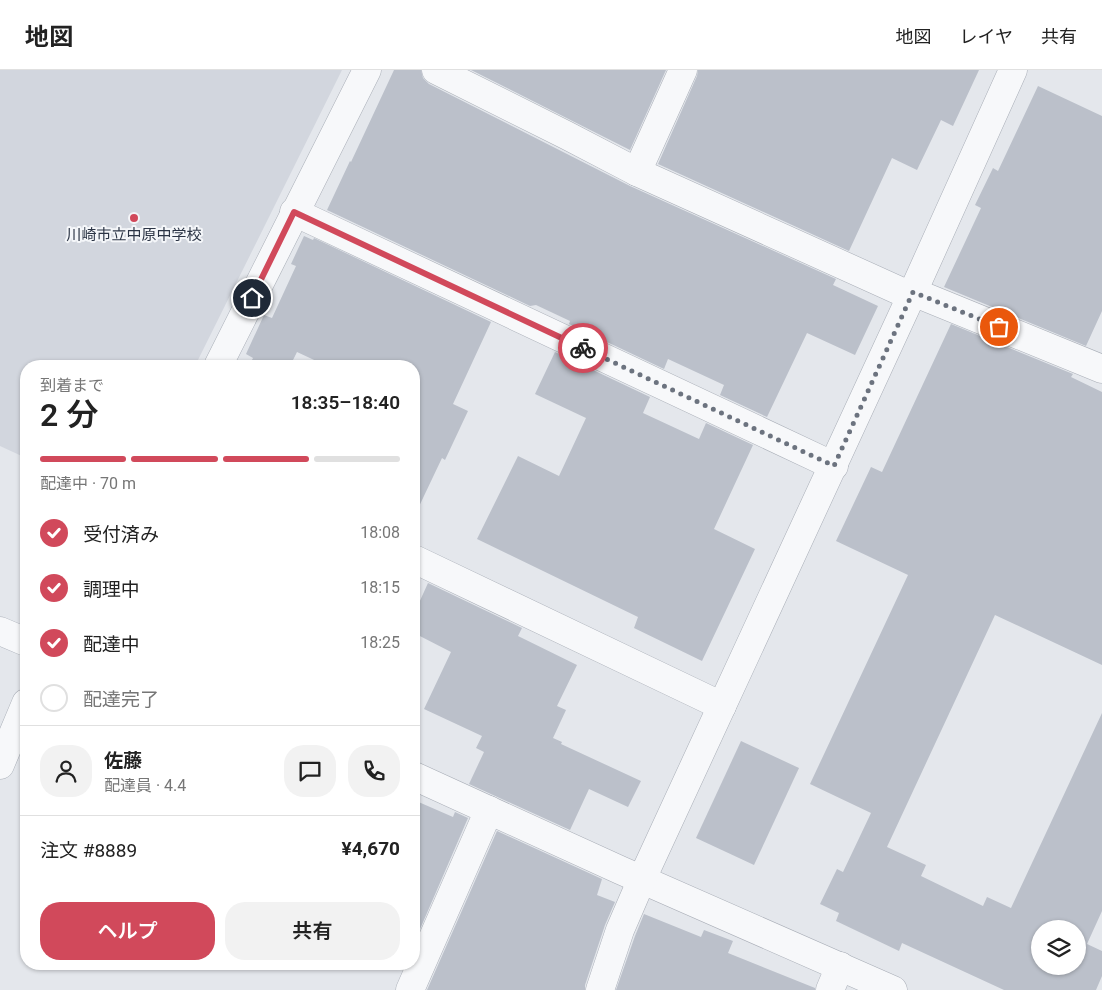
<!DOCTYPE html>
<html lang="ja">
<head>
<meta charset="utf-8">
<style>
  :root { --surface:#fff; --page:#f2f2f2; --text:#222; --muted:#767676; --line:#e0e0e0; --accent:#d1495b }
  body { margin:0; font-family:Roboto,"Noto Sans JP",sans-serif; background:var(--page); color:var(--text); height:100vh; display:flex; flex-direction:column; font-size:19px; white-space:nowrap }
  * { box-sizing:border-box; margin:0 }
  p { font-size:16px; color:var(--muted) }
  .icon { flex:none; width:28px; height:28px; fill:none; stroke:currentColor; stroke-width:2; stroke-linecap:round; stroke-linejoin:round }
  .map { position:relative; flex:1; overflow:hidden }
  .drawer { position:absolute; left:20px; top:290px; width:400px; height:610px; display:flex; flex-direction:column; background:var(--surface); border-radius:20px; box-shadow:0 1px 4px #0004 }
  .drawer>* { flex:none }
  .buttons { position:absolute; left:1031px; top:850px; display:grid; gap:10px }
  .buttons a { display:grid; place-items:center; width:55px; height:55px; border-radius:50%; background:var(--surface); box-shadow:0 1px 4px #0004; font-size:25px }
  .pin { position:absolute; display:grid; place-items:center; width:42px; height:42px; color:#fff; margin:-21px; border:2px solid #fff; border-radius:50%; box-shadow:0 1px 5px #0007 }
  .courier { position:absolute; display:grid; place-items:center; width:50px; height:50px; margin:-25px; border:4px solid #d1495b; border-radius:50%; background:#fff; color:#222; box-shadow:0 1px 6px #0007 }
  .headline em { font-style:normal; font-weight:600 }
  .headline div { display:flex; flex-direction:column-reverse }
  .headline { display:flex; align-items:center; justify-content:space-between; height:85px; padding:0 20px }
  h1 { font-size:32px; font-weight:600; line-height:38px }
  .bar { display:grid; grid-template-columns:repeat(4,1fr); gap:8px 5px; align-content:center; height:60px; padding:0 20px }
  .bar i { height:6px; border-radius:4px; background:var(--line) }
  .bar .active { background:var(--accent) }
  .bar p { grid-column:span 4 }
  .line { display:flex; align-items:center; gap:12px; padding:0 20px; border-top:1px solid var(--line) }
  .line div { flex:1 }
  .round { display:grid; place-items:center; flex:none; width:52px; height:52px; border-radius:20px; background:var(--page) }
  ol { padding:0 20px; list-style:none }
  li { display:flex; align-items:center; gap:15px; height:55px }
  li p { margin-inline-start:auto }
  li .icon { padding:5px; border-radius:50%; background:var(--accent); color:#fff; stroke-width:4 }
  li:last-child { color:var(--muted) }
  li i { width:28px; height:28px; border:2px solid var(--line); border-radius:50% }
  .cta { display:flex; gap:10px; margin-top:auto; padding:10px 20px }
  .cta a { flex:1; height:58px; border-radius:20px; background:var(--accent); color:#fff; font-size:20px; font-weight:600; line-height:58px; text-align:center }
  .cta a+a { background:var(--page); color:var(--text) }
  header { display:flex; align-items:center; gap:30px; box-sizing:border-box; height:70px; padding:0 25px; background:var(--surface); border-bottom:1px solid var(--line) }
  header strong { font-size:24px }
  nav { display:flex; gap:28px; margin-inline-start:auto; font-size:18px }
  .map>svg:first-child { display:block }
  .built { fill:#d2d6de }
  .building { fill:#bbc0ca; fill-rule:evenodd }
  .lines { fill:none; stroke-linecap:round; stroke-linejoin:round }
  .minor-casing { stroke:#a9aeb7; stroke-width:29 }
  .minor { stroke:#f7f8fa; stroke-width:28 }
  .done { stroke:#6c737f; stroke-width:5; stroke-dasharray:0 9 }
  .route { stroke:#d1495b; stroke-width:6 }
  .poi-dot { fill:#d1495b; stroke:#f4f6f9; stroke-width:2 }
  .labels { text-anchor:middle; stroke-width:4; stroke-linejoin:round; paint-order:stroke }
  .poi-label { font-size:15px; fill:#2b3445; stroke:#f4f6f9 }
</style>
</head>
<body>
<header>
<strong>地図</strong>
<nav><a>地図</a><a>レイヤ</a><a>共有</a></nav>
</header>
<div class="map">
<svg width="1102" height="920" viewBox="0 0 1102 920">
  <rect width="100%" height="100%" fill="#e4e7ec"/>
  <polygon class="built" points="0,0 342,0 195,296 26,296 26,388 0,376"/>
  <g class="building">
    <polygon points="394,0 421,0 423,8 429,14 630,116 836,209 833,215 878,236 855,285 807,263 767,347 720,325 724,315 668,289 664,299 569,254 570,251 536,235 530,236 327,140 350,91 351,92"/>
    <polygon points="471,0 666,0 630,80"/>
    <polygon points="698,0 979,0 953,56 941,50 917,100 892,88 849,181 658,94 697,6"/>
    <polygon points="1038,16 1102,46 1102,241 1086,276 944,217 981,138 975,135 993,98 998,101"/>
    <polygon points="304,166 313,170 314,168 491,252 453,334 468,341 445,390 442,388 414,447 414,296 327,296 297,282 290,296 249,296 253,288 246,284 264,245 272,248 296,196 291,194"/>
    <path d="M951 254 1073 304 1071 307 1102 322V595L995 545 887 777 926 795 921 806 983 836 987 827 1011 838 1102 643V841L1087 874 1102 881V906L1096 920H1004L902 873 899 881 836 851 839 843 820 834 837 799 843 802 871 743 810 714 908 505 836 471 871 397 882 402ZM1040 859H1078V896H1040Z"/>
    <polygon points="555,282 650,327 643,343 699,369 706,353 753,375 714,459 755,479 702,591 634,558 638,547 477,469 518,386 559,406 586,348 535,324"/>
    <polygon points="428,513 522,558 518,566 577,595 557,636 566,640 553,668 562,672 561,674 641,711 628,737 589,719 570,760 469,714 484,682 476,678 482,666 424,639 451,582 414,563 414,544"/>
    <polygon points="741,671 799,698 754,795 696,768"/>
    <polygon points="414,730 453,747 455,742 468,748 414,873"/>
    <polygon points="497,761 602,809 597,825 615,832 605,855 585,915 585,920 427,920"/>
    <polygon points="644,844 701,867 704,860 733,871 728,883 815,918 815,920 616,920 635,866"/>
  </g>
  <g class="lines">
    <g class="minor-casing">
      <g id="minor">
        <polyline points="436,0 566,65 637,102 911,226"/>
        <polyline points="637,102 683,0"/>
        <polyline points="294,142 834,396"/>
        <polyline points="913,222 1102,299"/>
        <polyline points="218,296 367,0"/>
        <polyline points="414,489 722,636"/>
        <polyline points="0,561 26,572"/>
        <polyline points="0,695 26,633"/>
        <polyline points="414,706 620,800 893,920"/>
        <polyline points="410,920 489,740"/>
        <polyline points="600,920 620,860 642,809 913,222 1013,0"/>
        <polyline points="830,920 840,896"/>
      </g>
    </g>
    <use href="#minor" class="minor"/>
  </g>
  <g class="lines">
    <polyline class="done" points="583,278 834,396 913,222 999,257"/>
    <polyline class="route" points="252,228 294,142 583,278"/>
  </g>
  <circle class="poi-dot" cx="134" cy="148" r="5"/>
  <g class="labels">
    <g class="poi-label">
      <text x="134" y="170">川崎市立中原中学校</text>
    </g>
  </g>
</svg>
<div class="buttons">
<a><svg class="icon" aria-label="layers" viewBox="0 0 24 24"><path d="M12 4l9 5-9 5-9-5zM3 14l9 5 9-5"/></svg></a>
</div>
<div class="pin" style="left:999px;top:257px;background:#ea580c"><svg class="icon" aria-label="bag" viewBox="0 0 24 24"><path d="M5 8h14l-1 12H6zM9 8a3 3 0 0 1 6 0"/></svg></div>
<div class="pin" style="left:252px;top:228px;background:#1f2937"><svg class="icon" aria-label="home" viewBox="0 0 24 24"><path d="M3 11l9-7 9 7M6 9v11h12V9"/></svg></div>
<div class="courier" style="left:583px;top:278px"><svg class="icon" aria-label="bike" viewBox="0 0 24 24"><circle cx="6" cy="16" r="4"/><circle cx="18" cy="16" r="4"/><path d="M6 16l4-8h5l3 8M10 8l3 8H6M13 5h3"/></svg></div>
<section class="drawer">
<div class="headline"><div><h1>2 分</h1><p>到着まで</p></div><em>18:35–18:40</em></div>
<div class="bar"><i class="active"></i><i class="active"></i><i class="active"></i><i></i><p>配達中 · 70 m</p></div>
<ol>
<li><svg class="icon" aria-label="check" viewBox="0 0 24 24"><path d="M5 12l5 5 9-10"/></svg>受付済み<p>18:08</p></li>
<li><svg class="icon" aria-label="check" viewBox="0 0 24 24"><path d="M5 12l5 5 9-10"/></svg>調理中<p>18:15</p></li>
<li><svg class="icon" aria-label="check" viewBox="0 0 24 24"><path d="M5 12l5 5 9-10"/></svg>配達中<p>18:25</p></li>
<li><i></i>配達完了</li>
</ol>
<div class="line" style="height:90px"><a class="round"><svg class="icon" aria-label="person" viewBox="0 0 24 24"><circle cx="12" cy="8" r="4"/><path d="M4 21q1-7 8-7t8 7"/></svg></a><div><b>佐藤</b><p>配達員 · 4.4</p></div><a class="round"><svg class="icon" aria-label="chat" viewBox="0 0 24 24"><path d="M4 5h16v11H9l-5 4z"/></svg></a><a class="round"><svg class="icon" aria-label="phone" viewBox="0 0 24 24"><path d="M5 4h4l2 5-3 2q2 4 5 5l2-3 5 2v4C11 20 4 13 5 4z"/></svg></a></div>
<div class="line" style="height:65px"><div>注文 #8889</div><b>¥4,670</b></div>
<div class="cta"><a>ヘルプ</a><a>共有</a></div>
</section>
</div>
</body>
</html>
